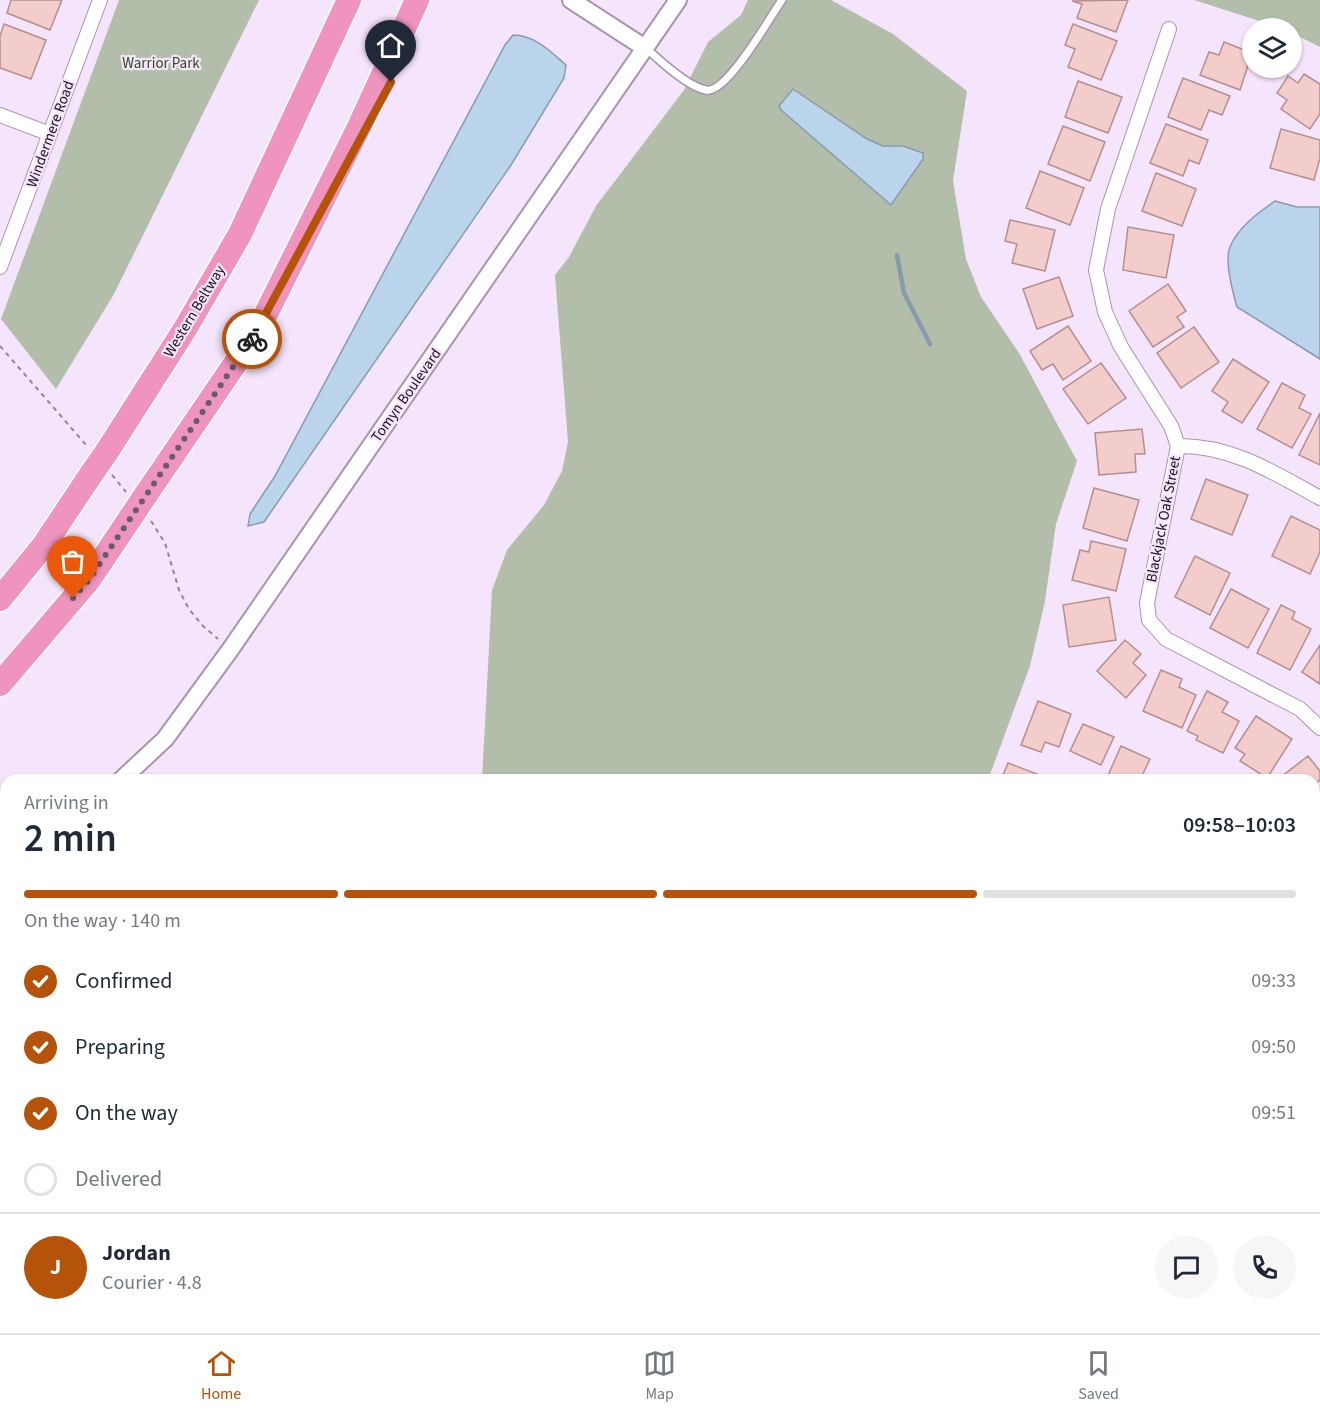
<!DOCTYPE html>
<html lang="en">
<head>
<meta charset="utf-8">
<style>
  :root { --surface:#fff; --page:#f6f6f7; --text:#1f2937; --muted:#747a83; --line:#e0e1e3; --accent:#b45309 }
  body { margin:0; font-family:"Source Sans 3",sans-serif; background:var(--page); color:var(--text); height:100vh; display:flex; flex-direction:column; font-size:22px; white-space:nowrap }
  * { box-sizing:border-box; margin:0 }
  p { font-size:20px; color:var(--muted) }
  .icon { flex:none; width:33px; height:33px; fill:none; stroke:currentColor; stroke-width:2; stroke-linecap:round; stroke-linejoin:round }
  .map { position:relative; flex:1; overflow:hidden }
  .drawer { position:absolute; left:0px; top:774px; width:1320px; height:560px; display:flex; flex-direction:column; background:var(--surface); border-radius:18px 18px 0 0; box-shadow:0 2px 4px #0004 }
  .drawer>* { flex:none }
  .controls { position:absolute; left:1242px; top:18px; display:grid; gap:12px }
  .controls a { display:grid; place-items:center; width:60px; height:60px; border-radius:50%; background:var(--surface); box-shadow:0 2px 4px #0004; font-size:30px }
  .pin { position:absolute; display:grid; place-items:center; width:51px; height:51px; color:#fff; margin:-62px -26px; border-radius:50% 50% 50% 0; rotate:-45deg; box-shadow:0 0 6px #0007 }
  .pin .icon { rotate:45deg }
  .courier { position:absolute; display:grid; place-items:center; width:60px; height:60px; margin:-30px; border:4px solid #b45309; border-radius:50%; background:#fff; color:#222; box-shadow:0 2px 8px #0007 }
  .summary em { font-style:normal; font-weight:600 }
  .summary div { display:flex; flex-direction:column-reverse }
  .summary { display:flex; align-items:center; justify-content:space-between; height:102px; padding:0 24px }
  h1 { font-size:39px; font-weight:600; line-height:45px }
  .bar { display:grid; grid-template-columns:repeat(4,1fr); gap:9px 6px; align-content:center; height:72px; padding:0 24px }
  .bar i { height:8px; border-radius:4px; background:var(--line) }
  .bar .selected { background:var(--accent) }
  .bar p { grid-column:span 4 }
  .line { display:flex; align-items:center; gap:15px; padding:0 24px; border-top:2px solid var(--line) }
  .line div { flex:1 }
  .round { display:grid; place-items:center; flex:none; width:63px; height:63px; border-radius:32px; background:var(--page) }
  ol { padding:0 24px; list-style:none }
  li { display:flex; align-items:center; gap:18px; height:66px }
  li p { margin-inline-start:auto }
  li .icon { padding:6px; border-radius:50%; background:var(--accent); color:#fff; stroke-width:4 }
  li:last-child { color:var(--muted) }
  li i { width:33px; height:33px; border:3px solid var(--line); border-radius:50% }
  .tabs { display:flex; justify-content:space-around; align-items:center; height:84px; border-top:2px solid var(--line); background:var(--surface); font-size:16px; color:var(--muted) }
  .tabs a { display:grid; justify-items:center; gap:3px }
  .tabs .selected { color:var(--accent) }
  .map>svg:first-child { display:block }
  .green { fill:#b3beaa }
  .water { fill:#bad5eb; stroke:#8a9aad; stroke-width:1.5 }
  .lines { fill:none; stroke-linecap:round; stroke-linejoin:round }
  .stream { stroke:#8a9aad; stroke-width:4.5 }
  .building { fill:#f2cdcb; stroke:#b48f8e; stroke-width:1.5 }
  .service-casing { stroke:#a794af; stroke-width:10 }
  .minor-casing { stroke:#a794af; stroke-width:16 }
  .tertiary-casing { stroke:#a794af; stroke-width:20 }
  .motorway-casing { stroke:#fff; stroke-width:27 }
  .path { stroke:#928698; stroke-width:2; stroke-dasharray:4.5 4.5; stroke-linecap:butt }
  .service { stroke:#fff; stroke-width:7 }
  .minor { stroke:#fff; stroke-width:14 }
  .tertiary { stroke:#fff; stroke-width:16 }
  .motorway { stroke:#ee94be; stroke-width:24 }
  .motorway-bridge-casing { stroke:#fff; stroke-width:27; stroke-linecap:butt }
  .motorway-bridge { stroke:#ee94be; stroke-width:24 }
  .done { stroke:#665c6a; stroke-width:6; stroke-dasharray:0 10.8 }
  .route { stroke:#b45309; stroke-width:8 }
  .labels { text-anchor:middle; stroke-width:4.5; stroke-linejoin:round; paint-order:stroke }
  .park-label { font-size:15px; fill:#33491e; stroke:#f5e5fc }
  .street-label { font-size:15px; fill:#19121c; stroke:#f5e5fc }
</style>
</head>
<body>
<div class="map">
<svg width="1320" height="1333" viewBox="0 0 1320 1333">
  <rect width="100%" height="100%" fill="#f5e5fc"/>
  <g class="green">
    <polygon points="119,0 259,0 114,294 56,389 1,319"/>
    <polygon points="748,0 831,0 893,34 967,91 953,181 966,259 981,297 1019,353 1077,461 1056,524 1045,601 1030,666 988,780 482,780 492,590 507,550 544,505 562,471 568,442 555,275 569,257 596,206 684,90 708,42 741,15"/>
    <polygon points="1194,0 1320,0 1320,47 1292,33 1292,28 1281,28"/>
    <polygon points="0,1195 6,1197 6,1328 93,1328 91,1333 0,1333"/>
    <polygon points="617,1328 1059,1328 1060,1333 620,1333"/>
  </g>
  <g class="water">
    <path d="M513 35C535 35 551 52 566 65L564 78 511 165 264 522 248 526 250 514 275 476 505 45Z"/>
    <polygon points="793,89 867,139 883,146 903,146 923,153 923,159 891,205 781,110 779,106"/>
    <path d="M1275 201 1297 207H1320V359L1237 307C1233 293 1224 261 1230 247 1238 227 1258 213 1275 201Z"/>
  </g>
  <g class="lines">
    <polyline class="stream" points="897,255 904,293 930,344"/>
  </g>
  <g class="building">
    <polygon points="11,0 62,0 50,30 7,13"/>
    <polygon points="1128,0 1116,32 1077,18 1082,4 1072,1"/>
    <polygon points="4,24 46,40 31,79 0,68 0,36"/>
    <polygon points="1073,24 1117,41 1101,80 1068,67 1075,49 1065,45"/>
    <polygon points="1224,42 1252,53 1240,90 1200,75 1209,52 1219,55"/>
    <polygon points="1304,74 1320,84 1320,114 1310,129 1281,109 1287,100 1277,93 1288,76 1298,83"/>
    <polygon points="1183,78 1230,96 1222,115 1209,110 1201,130 1168,117"/>
    <polygon points="1078,81 1122,97 1108,133 1065,117"/>
    <polygon points="1166,124 1208,140 1199,164 1189,160 1183,176 1150,163"/>
    <polygon points="1063,126 1105,142 1090,181 1048,164"/>
    <polygon points="1281,129 1320,140 1320,158 1314,180 1270,168"/>
    <polygon points="1040,171 1084,188 1070,225 1026,208"/>
    <polygon points="1156,173 1196,189 1182,226 1142,211"/>
    <polygon points="1010,220 1055,230 1045,271 1012,263 1017,244 1005,241"/>
    <polygon points="1128,227 1174,235 1166,278 1123,270"/>
    <polygon points="1059,277 1073,316 1037,329 1023,289"/>
    <polygon points="1168,284 1186,311 1177,317 1184,327 1153,347 1129,311"/>
    <polygon points="1068,326 1091,361 1063,380 1053,364 1042,370 1030,351"/>
    <polygon points="1194,327 1219,362 1181,388 1157,353"/>
    <polygon points="1233,359 1269,382 1242,423 1222,411 1228,402 1212,391"/>
    <polygon points="1101,363 1126,398 1088,424 1063,389"/>
    <polygon points="1282,383 1305,395 1299,408 1311,414 1292,448 1257,429"/>
    <polygon points="1320,413 1320,465 1299,455"/>
    <polygon points="1142,429 1145,454 1135,454 1136,472 1099,475 1095,433"/>
    <polygon points="1206,479 1248,495 1232,535 1191,519"/>
    <polygon points="1094,488 1139,500 1127,541 1083,528"/>
    <polygon points="1291,516 1320,530 1320,552 1310,574 1272,556"/>
    <polygon points="1091,541 1126,549 1116,591 1072,580 1080,550 1089,552"/>
    <polygon points="1195,556 1230,573 1210,615 1175,597"/>
    <polygon points="1231,589 1269,609 1248,648 1210,628"/>
    <polygon points="1109,597 1116,640 1069,647 1063,605"/>
    <polygon points="1281,605 1295,612 1292,619 1311,629 1290,670 1257,653"/>
    <polygon points="1125,640 1141,654 1133,663 1146,675 1126,698 1097,671"/>
    <polygon points="1320,645 1320,684 1302,672"/>
    <polygon points="1161,670 1182,679 1179,687 1196,695 1182,728 1143,711"/>
    <polygon points="1207,691 1228,702 1222,712 1239,721 1223,753 1196,740 1198,736 1187,731"/>
    <polygon points="1038,701 1071,714 1059,747 1045,742 1041,752 1021,745"/>
    <polygon points="1256,716 1292,739 1267,778 1240,761 1245,754 1235,748"/>
    <polygon points="1083,724 1114,737 1101,765 1070,751"/>
    <polygon points="1121,746 1150,759 1140,780 1106,780"/>
    <polygon points="1308,756 1320,771 1320,780 1315,784 1320,790 1320,801 1314,805 1314,780 1277,780"/>
    <polygon points="1008,763 1050,779 1050,780 1001,780"/>
    <polygon points="1320,817 1320,845 1319,843 1314,845 1314,819"/>
    <polygon points="1314,1013 1320,1028 1320,1040 1314,1042"/>
    <polygon points="1320,1048 1320,1085 1315,1087 1314,1050"/>
    <polygon points="1314,1205 1320,1212 1320,1245 1314,1250"/>
  </g>
  <g class="lines">
    <g class="service-casing">
      <g id="service">
        <path d="M646 48C660 61 688 87 706 90 727 94 770 17 782 0"/>
        <polyline points="0,985 6,980"/>
        <polyline points="0,1032 6,1032"/>
      </g>
    </g>
    <g class="minor-casing">
      <g id="minor">
        <polyline points="1169,29 1108,209 1096,270 1105,312 1121,347 1171,426 1178,446 1147,603 1149,620 1166,639 1300,709 1320,728"/>
        <polyline points="0,115 50,134"/>
        <polyline points="0,267 100,0"/>
        <path d="M1178 446C1231 445 1275 473 1320 498"/>
        <polyline points="1314,1159 1320,1167"/>
      </g>
    </g>
    <g class="tertiary-casing">
      <g id="tertiary">
        <polyline points="571,0 645,48"/>
        <polyline points="121,780 165,739 230,650 678,0"/>
        <polyline points="0,885 6,880"/>
      </g>
    </g>
    <g class="motorway-casing">
      <g id="motorway">
        <polyline points="106,453 185,329 240,234 349,0"/>
        <polyline points="145,496 258,330 360,125 417,0"/>
        <polyline points="0,599 44,545 92,473"/>
        <polyline points="0,684 88,581 131,517"/>
      </g>
    </g>
    <g class="path">
      <polyline points="0,346 87,446"/>
      <polyline points="112,475 126,492"/>
      <polyline points="151,521 165,543 179,590 189,609 203,626 218,639"/>
    </g>
    <use href="#service" class="service"/>
    <use href="#minor" class="minor"/>
    <use href="#tertiary" class="tertiary"/>
    <use href="#motorway" class="motorway"/>
    <g class="motorway-bridge-casing">
      <g id="motorway-bridge">
        <polyline points="92,473 106,453"/>
        <polyline points="131,517 145,496"/>
      </g>
    </g>
    <use href="#motorway-bridge" class="motorway-bridge"/>
  </g>
  <g class="lines">
    <polyline class="done" points="73,598 88,581 252,339"/>
    <polyline class="route" points="252,339 391,82"/>
  </g>
  <g class="labels">
    <g class="park-label">
      <text x="161" y="68">Warrior Park</text>
    </g>
    <g class="street-label">
      <text transform="translate(50 134) rotate(-70)" y="5">Windermere Road</text>
      <text transform="translate(194 311) rotate(-59)" y="5">Western Beltway</text>
      <text transform="translate(406 395) rotate(-55)" y="5">Tomyn Boulevard</text>
      <text transform="translate(1163 519) rotate(-79)" y="5">Blackjack Oak Street</text>
    </g>
  </g>
</svg>
<div class="controls">
<a><svg class="icon" aria-label="layers" viewBox="0 0 24 24"><path d="M12 4l9 5-9 5-9-5zM3 14l9 5 9-5"/></svg></a>
</div>
<div class="pin" style="left:73px;top:598px;background:#ea580c"><svg class="icon" aria-label="bag" viewBox="0 0 24 24"><path d="M5 8h14l-1 12H6zM9 8a3 3 0 0 1 6 0"/></svg></div>
<div class="pin" style="left:391px;top:82px;background:#1f2937"><svg class="icon" aria-label="home" viewBox="0 0 24 24"><path d="M3 11l9-7 9 7M6 9v11h12V9"/></svg></div>
<div class="courier" style="left:252px;top:339px"><svg class="icon" aria-label="bike" viewBox="0 0 24 24"><circle cx="6" cy="16" r="4"/><circle cx="18" cy="16" r="4"/><path d="M6 16l4-8h5l3 8M10 8l3 8H6M13 5h3"/></svg></div>
<section class="drawer">
<div class="summary"><div><h1>2 min</h1><p>Arriving in</p></div><em>09:58–10:03</em></div>
<div class="bar"><i class="selected"></i><i class="selected"></i><i class="selected"></i><i></i><p>On the way · 140 m</p></div>
<ol>
<li><svg class="icon" aria-label="check" viewBox="0 0 24 24"><path d="M5 12l5 5 9-10"/></svg>Confirmed<p>09:33</p></li>
<li><svg class="icon" aria-label="check" viewBox="0 0 24 24"><path d="M5 12l5 5 9-10"/></svg>Preparing<p>09:50</p></li>
<li><svg class="icon" aria-label="check" viewBox="0 0 24 24"><path d="M5 12l5 5 9-10"/></svg>On the way<p>09:51</p></li>
<li><i></i>Delivered</li>
</ol>
<div class="line" style="height:108px"><b class="round" style="background:var(--accent);color:#fff">J</b><div><b>Jordan</b><p>Courier · 4.8</p></div><a class="round"><svg class="icon" aria-label="chat" viewBox="0 0 24 24"><path d="M4 5h16v11H9l-5 4z"/></svg></a><a class="round"><svg class="icon" aria-label="phone" viewBox="0 0 24 24"><path d="M5 4h4l2 5-3 2q2 4 5 5l2-3 5 2v4C11 20 4 13 5 4z"/></svg></a></div>
</section>
</div>
<nav class="tabs">
<a class="selected"><svg class="icon" aria-label="home" viewBox="0 0 24 24"><path d="M3 11l9-7 9 7M6 9v11h12V9"/></svg>Home</a>
<a><svg class="icon" aria-label="map" viewBox="0 0 24 24"><path d="M3 6l6-2 6 2 6-2v14l-6 2-6-2-6 2zM9 4v14M15 6v14"/></svg>Map</a>
<a><svg class="icon" aria-label="saved" viewBox="0 0 24 24"><path d="M7 4h10v16l-5-4-5 4z"/></svg>Saved</a>
</nav>
</body>
</html>
